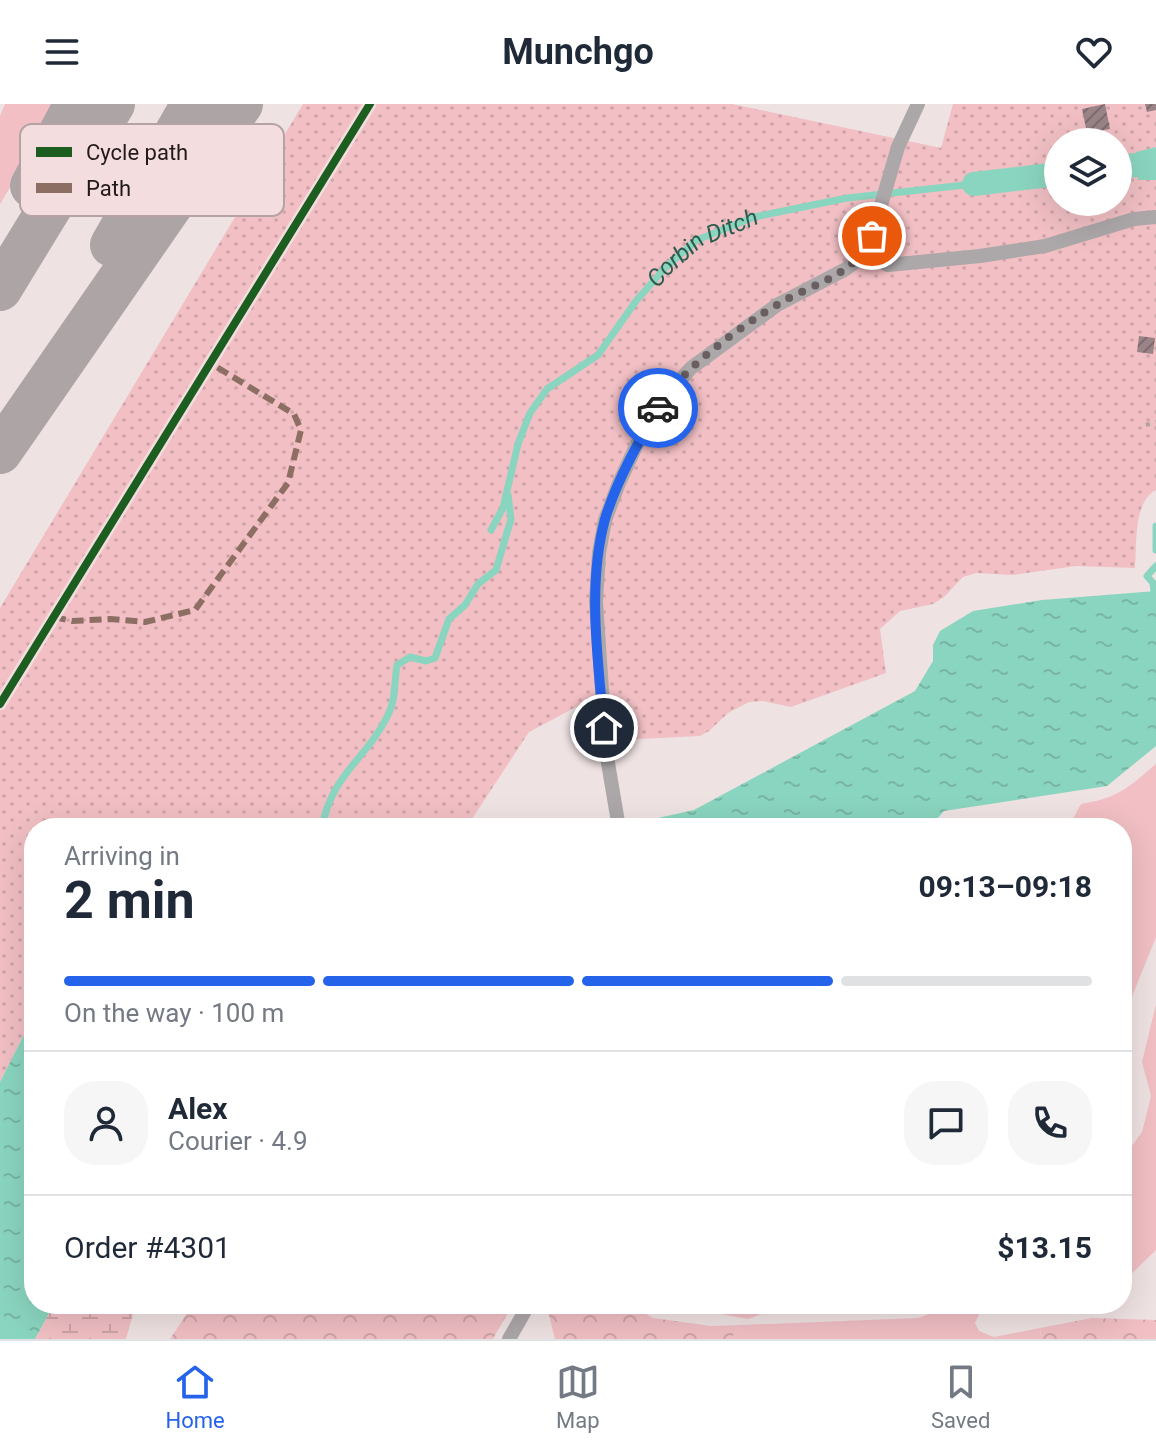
<!DOCTYPE html>
<html lang="en">
<head>
<meta charset="utf-8">
<style>
  :root { --surface:#fff; --page:#f6f6f7; --text:#1f2937; --muted:#747a83; --line:#e0e1e3; --accent:#2563eb }
  body { margin:0; font-family:Roboto,sans-serif; background:var(--page); color:var(--text); height:100vh; display:flex; flex-direction:column; font-size:30px; white-space:nowrap }
  * { box-sizing:border-box; margin:0 }
  p { font-size:26px; color:var(--muted) }
  .icon { flex:none; width:44px; height:44px; fill:none; stroke:currentColor; stroke-width:2; stroke-linecap:round; stroke-linejoin:round }
  .map { position:relative; flex:1; overflow:hidden }
  .drawer { position:absolute; left:24px; top:714px; width:1108px; height:496px; display:flex; flex-direction:column; background:var(--surface); border-radius:32px; box-shadow:0 8px 32px #0002 }
  .drawer>* { flex:none }
  .fabs { position:absolute; left:1044px; top:24px; display:grid; gap:16px }
  .fabs a { display:grid; place-items:center; width:88px; height:88px; border-radius:50%; background:var(--surface); box-shadow:0 8px 32px #0002; font-size:40px }
  .pin { position:absolute; display:grid; place-items:center; width:68px; height:68px; color:#fff; margin:-34px; border:4px solid #fff; border-radius:50%; box-shadow:0 2px 8px #0007 }
  .courier { position:absolute; display:grid; place-items:center; width:80px; height:80px; margin:-40px; border:6px solid #2563eb; border-radius:50%; background:#fff; color:#222; box-shadow:0 2px 10px #0007 }
  .headline em { font-style:normal; font-weight:700 }
  .headline div { display:flex; flex-direction:column-reverse }
  .headline { display:flex; align-items:center; justify-content:space-between; height:136px; padding:0 40px }
  h1 { font-size:52px; font-weight:700; line-height:60px }
  .bar { display:grid; grid-template-columns:repeat(4,1fr); gap:12px 8px; align-content:center; height:96px; padding:0 40px }
  .bar i { height:10px; border-radius:6px; background:var(--line) }
  .bar .active { background:var(--accent) }
  .bar p { grid-column:span 4 }
  .line { display:flex; align-items:center; gap:20px; padding:0 40px; border-top:2px solid var(--line) }
  .line div { flex:1 }
  .round { display:grid; place-items:center; flex:none; width:84px; height:84px; border-radius:32px; background:var(--page) }
  header { display:flex; justify-content:space-between; align-items:center; height:104px; padding:0 40px; background:var(--surface); font-size:36px; font-weight:700 }
  .menu { display:flex; justify-content:space-around; align-items:center; height:112px; border-top:2px solid var(--line); background:var(--surface); font-size:22px; color:var(--muted) }
  .menu a { display:grid; justify-items:center; gap:4px }
  .menu .active { color:var(--accent) }
  .map>svg:first-child { display:block }
  .green { fill:#f1bfc4 }
  .forest { fill:url(#forest-crowns) }
  .wetland { fill:url(#wetland-marsh) }
  .park { fill:url(#park-dots); fill-rule:evenodd }
  .water { fill:url(#water-ripples) }
  .lines { fill:none; stroke-linecap:round; stroke-linejoin:round }
  .stream { stroke:#8ad5bf; stroke-width:7 }
  .canal { stroke:#8ad5bf; stroke-width:24 }
  .building { fill:url(#building-hatch) }
  .path { stroke:#aba6a6; stroke-width:4; stroke-dasharray:4 6; stroke-linecap:butt }
  .lane { stroke:#aca7a8; stroke-width:14 }
  .highway { stroke:#aca4a5; stroke-width:44 }
  .quiet { stroke:#8d6e63; stroke-width:6; stroke-dasharray:12 6; stroke-linecap:butt }
  .cycleway-casing { stroke:#f4dddf; stroke-width:13 }
  .cycleway { stroke:#1b5e20; stroke-width:8 }
  .done { stroke:#695f60; stroke-width:8; stroke-dasharray:0 14.4 }
  .route { stroke:#2563eb; stroke-width:10 }
  .labels { text-anchor:middle; stroke-width:8; stroke-linejoin:round; paint-order:stroke }
  .water-label { font-size:24px; font-style:italic; fill:#2d5c4e; stroke:#f4dddf }
  .key { fill:#f4dddf; stroke:#b5a2a4; stroke-width:2 }
  .key-label { font-size:22px; fill:#21191a }
</style>
</head>
<body>
<header><svg class="icon" aria-label="menu" viewBox="0 0 24 24"><path d="M4 6h16M4 12h16M4 18h16"/></svg>Munchgo<svg class="icon" aria-label="heart" viewBox="0 0 24 24"><path d="M12 20l-8-8c-3-5 5-10 8-4 3-6 11-1 8 4z"/></svg></header>
<div class="map">
<svg width="1156" height="1235" viewBox="0 0 1156 1235">
  <defs>
    <pattern id="forest-crowns" width="20" height="18" patternUnits="userSpaceOnUse" patternTransform="scale(2)"><rect width="20" height="18" fill="#f1bfc4"/><path d="M2 6a3 3 0 1 1 6 0M12 15a3 3 0 1 1 6 0" fill="none" stroke="#cea4a8"/></pattern>
    <pattern id="wetland-marsh" width="20" height="14" patternUnits="userSpaceOnUse" patternTransform="scale(2)"><rect width="20" height="14" fill="#f1bfc4"/><path d="M1 5h8M5 5V1M11 12h8M15 12V8" fill="none" stroke="#cea4a8"/></pattern>
    <pattern id="park-dots" width="8" height="8" patternUnits="userSpaceOnUse" patternTransform="scale(2)"><rect width="8" height="8" fill="#f1bfc4"/><path d="M2 2h.1M6 6h.1" fill="none" stroke="#cea4a8" stroke-width="1.8" stroke-linecap="round"/></pattern>
    <pattern id="water-ripples" width="26" height="14" patternUnits="userSpaceOnUse" patternTransform="scale(2)"><rect width="26" height="14" fill="#8ad5bf"/><path d="M2 4q2-2 4 0t4 0M15 11q2-2 4 0t4 0" fill="none" stroke="#77b6a4"/></pattern>
    <pattern id="building-hatch" width="6" height="6" patternUnits="userSpaceOnUse" patternTransform="scale(2)"><rect width="6" height="6" fill="#9a8488"/><path d="M-1 1l2-2M0 6l6-6M5 7l2-2" fill="none" stroke="#7d6b6e"/></pattern>
  </defs>
  <rect width="100%" height="100%" fill="#efe2e3"/>
  <g class="green">
    <polygon points="5,0 57,0 41,32 0,100 0,12"/>
    <path d="M1156 660V833L1137 880 1122 884V724H1068L1081 700C1118 694 1128 684 1156 660Z"/>
    <polygon points="1156,900 1156,1146 1122,1179 1122,1056 1142,1028 1151,992 1142,958"/>
    <polygon points="646,1200 779,1200 773,1206 748,1215 698,1206 663,1207"/>
    <polygon points="951,1200 984,1200 975,1219 979,1227 994,1233 1040,1224 1041,1235 731,1235 740,1221 918,1214 949,1203"/>
  </g>
  <g class="forest">
    <polygon points="1137,880 1126,909 1122,911 1122,884"/>
    <polygon points="193,1200 513,1200 493,1235 170,1235"/>
    <polygon points="546,1200 629,1200 653,1214 711,1222 740,1221 731,1235 555,1235"/>
    <polygon points="1092,1214 1156,1216 1156,1235 1041,1235 1040,1224"/>
  </g>
  <polygon class="wetland" points="54,1200 136,1200 126,1235 35,1235"/>
  <path class="park" d="M303 0H732L941 44 953 0H1156V43L1136 49 1138 76H1156V386C1133 397 1137 442 1135 464L1076 462 1012 471 976 469 963 473 944 493 933 500 900 507 880 525 886 569 791 603 763 597 749 598 728 609 709 627 700 632 618 636V645L593 648 589 596 529 628 466 724H34V911L0 978V504ZM1058 38H1118V98H1058Z"/>
  <g class="water">
    <polygon points="1156,43 1156,76 1138,76 1136,48"/>
    <polygon points="1156,487 1156,642 1107,682 944,707 929,724 613,724 694,706 915,587 933,557 933,541 940,527 973,507 1042,496"/>
    <polygon points="34,911 34,1200 54,1200 35,1235 0,1235 0,978"/>
  </g>
  <g class="lines">
    <g class="stream">
      <polyline points="1156,422 1156,446"/>
      <path id="s1" d="M491 426 503 404 518 340 530 309 547 285 598 251 636 197 666 163 697 136 754 113 847 94 974 80"/>
      <polyline points="1154,487 1153,479 1147,472 1156,462"/>
      <path d="M322 724C331 670 367 655 388 611 396 595 394 579 397 561L410 553 426 557 435 554 449 515 465 501 478 480 496 466 511 415 508 391"/>
    </g>
    <g class="canal">
      <polyline points="1118,63 1156,59"/>
      <polyline points="974,80 1058,70"/>
    </g>
  </g>
  <g class="building">
    <polygon points="1105,0 1110,25 1087,29 1082,5"/>
    <polygon points="1145,0 1156,0 1156,6 1147,8"/>
    <polygon points="1139,232 1155,234 1153,250 1137,248"/>
  </g>
  <g class="lines">
    <polyline class="path" points="1146,321 1156,318"/>
    <g class="lane">
      <polyline points="864,148 888,161 980,152 1045,142 1134,115 1156,113"/>
      <polyline points="619,724 606,647 596,497 599,449 605,416 619,379 637,340 665,293 691,264 777,201 846,165 860,154 872,132 898,43 918,0"/>
      <polyline points="509,1235 529,1200"/>
    </g>
    <g class="highway">
      <polyline points="32,82 76,0"/>
      <polyline points="112,141 193,0"/>
      <polyline points="0,185 113,0"/>
      <polyline points="0,348 241,0"/>
    </g>
    <polyline class="quiet" points="54,513 72,517 110,515 145,518 195,506 288,379 301,326 294,310 210,259"/>
    <g class="cycleway-casing">
      <polyline id="cycleway" points="0,600 370,0"/>
    </g>
    <use href="#cycleway" class="cycleway"/>
  </g>
  <g class="lines">
    <path class="done" d="M658 304C681 265 741 222 780 199 813 180 857 170 872 132"/>
    <path class="route" d="M604 624C598 557 587 481 605 415 617 376 638 339 658 304"/>
  </g>
  <g class="labels">
    <g class="water-label">
      <text dy="8" stroke="none"><textPath href="#s1" startOffset="368">Corbin Ditch</textPath></text>
    </g>
  </g>
  <rect x="20" y="20" width="264" height="92" rx="12" class="key"/>
  <rect x="36" y="43" width="36" height="10" fill="#1b5e20"/>
  <rect x="36" y="79" width="36" height="10" fill="#8d6e63"/>
  <g class="key-label">
    <text x="86" y="56">Cycle path</text>
    <text x="86" y="92">Path</text>
  </g>
</svg>
<div class="fabs">
<a><svg class="icon" aria-label="layers" viewBox="0 0 24 24"><path d="M12 4l9 5-9 5-9-5zM3 14l9 5 9-5"/></svg></a>
</div>
<div class="pin" style="left:872px;top:132px;background:#ea580c"><svg class="icon" aria-label="bag" viewBox="0 0 24 24"><path d="M5 8h14l-1 12H6zM9 8a3 3 0 0 1 6 0"/></svg></div>
<div class="pin" style="left:604px;top:624px;background:#1f2937"><svg class="icon" aria-label="home" viewBox="0 0 24 24"><path d="M3 11l9-7 9 7M6 9v11h12V9"/></svg></div>
<div class="courier" style="left:658px;top:304px"><svg class="icon" aria-label="car" viewBox="0 0 24 24"><path d="M5 17H2v-5l4-1 3-4h7l3 4 3 1v5h-3M9 17h6M6 11h13"/><circle cx="7" cy="17" r="2"/><circle cx="17" cy="17" r="2"/></svg></div>
<section class="drawer">
<div class="headline"><div><h1>2 min</h1><p>Arriving in</p></div><em>09:13–09:18</em></div>
<div class="bar"><i class="active"></i><i class="active"></i><i class="active"></i><i></i><p>On the way · 100 m</p></div>
<div class="line" style="height:144px"><a class="round"><svg class="icon" aria-label="person" viewBox="0 0 24 24"><circle cx="12" cy="8" r="4"/><path d="M4 21q1-7 8-7t8 7"/></svg></a><div><b>Alex</b><p>Courier · 4.9</p></div><a class="round"><svg class="icon" aria-label="chat" viewBox="0 0 24 24"><path d="M4 5h16v11H9l-5 4z"/></svg></a><a class="round"><svg class="icon" aria-label="phone" viewBox="0 0 24 24"><path d="M5 4h4l2 5-3 2q2 4 5 5l2-3 5 2v4C11 20 4 13 5 4z"/></svg></a></div>
<div class="line" style="height:104px"><div>Order #4301</div><b>$13.15</b></div>
</section>
</div>
<nav class="menu">
<a class="active"><svg class="icon" aria-label="home" viewBox="0 0 24 24"><path d="M3 11l9-7 9 7M6 9v11h12V9"/></svg>Home</a>
<a><svg class="icon" aria-label="map" viewBox="0 0 24 24"><path d="M3 6l6-2 6 2 6-2v14l-6 2-6-2-6 2zM9 4v14M15 6v14"/></svg>Map</a>
<a><svg class="icon" aria-label="saved" viewBox="0 0 24 24"><path d="M7 4h10v16l-5-4-5 4z"/></svg>Saved</a>
</nav>
</body>
</html>
